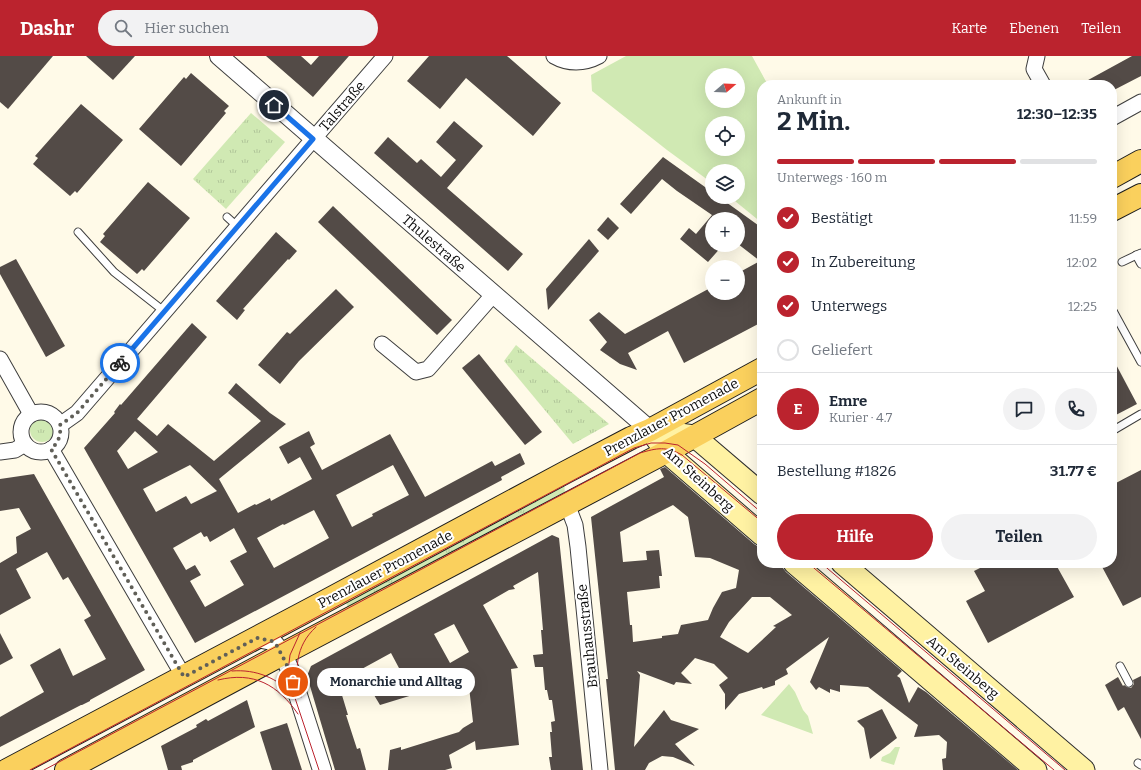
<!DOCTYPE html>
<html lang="de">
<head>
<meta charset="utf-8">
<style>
  :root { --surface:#fff; --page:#f2f2f3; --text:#1f2937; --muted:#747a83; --line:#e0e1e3; --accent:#bb232e }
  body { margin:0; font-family:Bitter,serif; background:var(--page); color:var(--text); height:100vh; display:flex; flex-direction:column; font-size:15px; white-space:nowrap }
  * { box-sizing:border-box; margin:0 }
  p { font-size:13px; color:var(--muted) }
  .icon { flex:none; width:22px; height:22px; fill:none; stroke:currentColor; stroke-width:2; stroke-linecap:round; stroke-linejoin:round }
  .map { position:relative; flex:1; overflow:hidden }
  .drawer { position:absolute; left:757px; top:24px; width:360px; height:488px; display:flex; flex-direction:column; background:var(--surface); border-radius:16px; box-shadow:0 4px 16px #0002 }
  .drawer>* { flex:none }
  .needle { width:26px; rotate:71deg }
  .controls { position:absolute; left:705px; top:12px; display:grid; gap:8px }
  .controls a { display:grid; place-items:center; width:40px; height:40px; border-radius:50%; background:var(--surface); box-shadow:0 4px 16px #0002; font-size:20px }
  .pin { position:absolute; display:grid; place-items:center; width:34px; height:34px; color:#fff; margin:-17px; border:2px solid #fff; border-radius:50%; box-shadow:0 1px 4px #0007 }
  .courier { position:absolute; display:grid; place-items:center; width:40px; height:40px; margin:-20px; border:3px solid #1a73e8; border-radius:50%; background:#fff; color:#222; box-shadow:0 1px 5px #0007 }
  .bubble { position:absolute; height:28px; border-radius:14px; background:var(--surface); box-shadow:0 4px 16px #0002; font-size:13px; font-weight:700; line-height:28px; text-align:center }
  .summary em { font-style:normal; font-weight:700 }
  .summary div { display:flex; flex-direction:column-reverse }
  .summary { display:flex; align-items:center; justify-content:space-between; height:68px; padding:0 20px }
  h1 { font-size:26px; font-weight:700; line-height:30px }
  .bar { display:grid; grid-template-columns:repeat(4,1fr); gap:6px 4px; align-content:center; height:48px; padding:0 20px }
  .bar i { height:5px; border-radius:3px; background:var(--line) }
  .bar .on { background:var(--accent) }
  .bar p { grid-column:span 4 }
  .line { display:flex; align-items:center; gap:10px; padding:0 20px; border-top:1px solid var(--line) }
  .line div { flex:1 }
  .round { display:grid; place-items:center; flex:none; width:42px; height:42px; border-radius:21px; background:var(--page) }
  ol { padding:0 20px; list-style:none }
  li { display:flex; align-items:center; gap:12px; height:44px }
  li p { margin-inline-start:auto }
  li .icon { padding:4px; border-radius:50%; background:var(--accent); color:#fff; stroke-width:4 }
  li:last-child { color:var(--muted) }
  li i { width:22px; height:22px; border:2px solid var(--line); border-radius:50% }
  .primary-button { display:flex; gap:8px; margin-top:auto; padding:8px 20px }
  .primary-button a { flex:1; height:46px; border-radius:24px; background:var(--accent); color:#fff; font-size:16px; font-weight:700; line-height:46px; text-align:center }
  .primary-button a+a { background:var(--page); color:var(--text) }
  header { display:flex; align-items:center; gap:24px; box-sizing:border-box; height:56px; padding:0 20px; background:var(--accent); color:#fff }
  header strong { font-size:19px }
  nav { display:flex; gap:22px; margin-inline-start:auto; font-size:14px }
  .search { width:280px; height:36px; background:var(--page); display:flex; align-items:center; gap:10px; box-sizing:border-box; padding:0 14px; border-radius:22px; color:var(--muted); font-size:15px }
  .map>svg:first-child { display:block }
  .grass { fill:url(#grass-tufts) }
  .park { fill:#d0e9b3; fill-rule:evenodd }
  .building { fill:#534b47; fill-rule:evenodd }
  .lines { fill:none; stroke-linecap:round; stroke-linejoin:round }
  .service-casing { stroke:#3e3e3e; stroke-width:9 }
  .minor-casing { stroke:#3e3e3e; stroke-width:17 }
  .tertiary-casing { stroke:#3e3e3e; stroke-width:20 }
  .secondary-casing { stroke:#2d2d2d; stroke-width:23 }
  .primary-casing { stroke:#1c1c1c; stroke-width:24 }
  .service { stroke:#fff; stroke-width:7 }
  .minor { stroke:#fff; stroke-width:15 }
  .tertiary { stroke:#fff; stroke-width:18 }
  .secondary { stroke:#fff2a3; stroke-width:21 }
  .primary { stroke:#fad05d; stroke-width:22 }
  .tram { stroke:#bb232e; stroke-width:1 }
  .done { stroke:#605f58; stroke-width:4; stroke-dasharray:0 7.2 }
  .route { stroke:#1a73e8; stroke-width:5 }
  .labels { text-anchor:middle; stroke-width:4; stroke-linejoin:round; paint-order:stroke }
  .street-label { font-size:14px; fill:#0b0b0b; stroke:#fff }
</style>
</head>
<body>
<header>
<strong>Dashr</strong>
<div class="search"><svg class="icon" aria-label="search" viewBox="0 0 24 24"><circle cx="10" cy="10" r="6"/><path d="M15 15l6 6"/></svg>Hier suchen</div>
<nav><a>Karte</a><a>Ebenen</a><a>Teilen</a></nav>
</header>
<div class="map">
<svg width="1141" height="714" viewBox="0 0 1141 714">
  <defs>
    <pattern id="grass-tufts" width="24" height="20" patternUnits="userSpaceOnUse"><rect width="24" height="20" fill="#d0e9b3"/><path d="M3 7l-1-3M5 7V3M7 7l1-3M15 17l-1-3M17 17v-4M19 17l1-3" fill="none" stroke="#b1c699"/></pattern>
  </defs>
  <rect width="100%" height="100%" fill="#fffae8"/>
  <g class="grass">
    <polygon points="251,57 285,86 226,153 193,123"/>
    <polygon points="516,289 609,368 573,388 504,305"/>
    <circle cx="42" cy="374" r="12"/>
    <polygon points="564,424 565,439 350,554 344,544"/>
  </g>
  <g class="park">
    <path d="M626 0H752L768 29H762V167L730 141H738V115H712V127L667 94 592 35 591 19ZM712 19H738V45H712ZM712 67H738V93H712Z"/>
    <polygon points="789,628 795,636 803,654 808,660 813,678 761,659"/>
    <polygon points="895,691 900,691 894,709 881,705 882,701 890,697"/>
  </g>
  <g class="building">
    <polygon points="0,0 53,0 8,53 0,46"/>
    <polygon points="86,0 135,0 113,24"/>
    <polygon points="266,0 301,0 311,9 319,0 349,0 313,41"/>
    <polygon points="429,0 507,0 561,47 533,80 466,22 440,53 407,25"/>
    <polygon points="1132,0 1141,0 1141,20 1112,35 1112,29 1079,29"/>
    <polygon points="191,17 229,50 224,55 226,57 181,110 139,73 184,21 186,23"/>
    <polygon points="81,48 123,84 77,137 75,135 70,140 33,108 38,102 35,100"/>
    <polygon points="454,65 483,90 447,132 523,198 508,215 374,97 388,81 417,107 421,103 441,121 456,104 436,86"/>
    <polygon points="663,101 712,136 712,141 719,141 762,172 762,266 684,307 668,275 628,297 637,314 620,308 600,294 607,286 589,264 599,256 625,278 712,231 712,237 738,237 738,217 760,205 738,188 738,163 717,163 712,160 712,189 723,189 708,206 680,183 689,172 696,178 712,159 677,135 662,123 631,158 620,148"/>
    <polygon points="148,126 190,162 144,215 142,213 137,218 100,186 105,180 103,178"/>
    <polygon points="333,150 452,264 437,279 318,166"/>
    <polygon points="608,161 619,172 608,184 597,174"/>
    <polygon points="276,176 297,195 289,204 288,203 243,253 245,254 237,264 216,245"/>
    <polygon points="589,183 599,195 548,254 546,233"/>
    <polygon points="16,203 65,290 46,301 0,218 0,211"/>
    <polygon points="336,233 354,251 299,305 280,328 258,309 287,276 290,278"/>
    <path d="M192 267 207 281 137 363 157 380 168 368 214 405 261 365 228 337 236 327 270 357 286 368 219 423 238 457 255 448 256 449 270 442 271 445 312 423 300 401 288 408 279 391 309 375 315 388 310 391 322 414 390 378 425 441 492 405 495 410 520 397 525 408 501 421 502 424 195 587 84 392 115 357 114 356 120 348 121 349ZM135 375 158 396 128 413 117 395ZM190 409 217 435 191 448 186 440 156 456 143 433ZM393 409 409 439 372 458 373 460 352 471 336 439ZM314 454 329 482 274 512 257 482 283 468 284 469ZM234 472 247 496 230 505 244 529 205 551 190 525 201 519 195 509 186 514 173 492 201 476 204 481 207 480 210 486Z"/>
    <polygon points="479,298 542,376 525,389 462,312"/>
    <polygon points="1112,301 1137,348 1112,361"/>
    <path d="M665 411 754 488 762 493V507H779L786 516 902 615 897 620 900 622 909 647 918 631 926 636 1018 714H943L942 703 946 702 947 686 939 679 914 681 918 669 868 631 840 629V636L830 633V637L819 631 816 634 810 626 829 581 786 613 788 618 775 625V629L763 633 762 631 739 638 725 654V638L719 629 728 622 714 608 695 602 681 617 692 628 676 626 674 629 637 615 640 619 634 691 664 654 671 664 699 673 675 688 695 710 673 701 662 700 649 707 645 714H615L606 623H608L606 605 591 461 664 421 660 413ZM673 449 688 461 695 501 710 502 739 514 736 532 722 536 713 552 708 564 681 569 678 578 662 580V582L633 586 632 569H630L627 536 660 532 659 520H662L659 494 646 495 647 504 623 506 620 476ZM752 541H770L792 559 773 570 776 571 748 597 720 581 729 566Z"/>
    <polygon points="1141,414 1141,541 1123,550 1100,507 1112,507 1112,429"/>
    <polygon points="34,418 145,614 90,644 90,645 82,649 81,649 0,691 0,661 44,636 30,609 60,592 73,620 106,603 84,564 91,560 68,521 63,524 47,496 16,513 31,542 0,559 0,507 17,497 16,481 31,473 19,452 0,455 0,423"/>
    <path d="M552 479 559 482 583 714H551L549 701H552L550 676H552L551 666 555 665 552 644H549L547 634H545L543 611H535L533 599 543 598 541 574H543L538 516 513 530 515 533 509 534 483 549 518 612 511 613 519 689 476 694 475 685 449 699 452 712 445 714H388L390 694 401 691V694L459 676 463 672 473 666 468 622 380 649 374 639 408 629 391 597 338 626 348 659H346L357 693 360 692 366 714H335L307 620 311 610ZM454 568 469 596 450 607 434 578Z"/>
    <polygon points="990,507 1055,507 1074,541 988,587 966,545 985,535 974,515"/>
    <polygon points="0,577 13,602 0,609"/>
    <polygon points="1141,620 1141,683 1124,651 1118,655 1105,629 1118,621 1123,630 1124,629 1127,631 1131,632 1134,628 1133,624"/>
    <polygon points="247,644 255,671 193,704 193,706 181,710 182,714 168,714 161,690 197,671 196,669 206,663 208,665"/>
    <polygon points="882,653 897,682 870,703 864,672 857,665"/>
    <polygon points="287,667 302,714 272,714 260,676"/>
  </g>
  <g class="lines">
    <g class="service-casing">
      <g id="service">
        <polyline points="227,161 238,171"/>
        <polyline points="78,176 114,216 165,256"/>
        <polyline points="1136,199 1141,208"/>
        <polyline points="1122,206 1141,197"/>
        <polyline points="1112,253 1141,306"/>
        <polyline points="1112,375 1141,358"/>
        <polyline points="1120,610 1129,627"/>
        <polyline points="1138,707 1141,709"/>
      </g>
    </g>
    <g class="minor-casing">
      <g id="minor">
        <path d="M554 0C568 8 584 8 599 0"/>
        <polyline points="1037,0 1034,13 1043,29"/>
        <polyline points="1112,62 1141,46"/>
        <polyline points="382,288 416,316 428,313 493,239"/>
        <polyline points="0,303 31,358"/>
        <circle cx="41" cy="376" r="20"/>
        <polyline points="60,369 77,357 385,0"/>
        <polyline points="51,393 184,621"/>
        <polyline points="0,396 15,394 25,388"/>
        <polyline points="567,448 575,469 578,491 600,714"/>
      </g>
    </g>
    <g class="tertiary-casing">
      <g id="tertiary">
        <polyline points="219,0 650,374"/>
        <polyline points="257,582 272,585 283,598 290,614 322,714"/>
      </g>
    </g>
    <g class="secondary-casing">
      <g id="secondary">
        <polyline points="650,374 666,396 762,479"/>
        <polyline points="650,374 694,380 762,438"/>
        <polyline points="794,507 1036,714"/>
        <polyline points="842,507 1084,714"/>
      </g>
    </g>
    <g class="primary-casing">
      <g id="primary">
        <polyline points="1112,121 1141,105"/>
        <polyline points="1112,154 1141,139"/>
        <polyline points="7,714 322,547 566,416 631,382 650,374 762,313"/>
        <polyline points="66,714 292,593 666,396 762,343"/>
      </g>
    </g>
    <use href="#service" class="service"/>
    <use href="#minor" class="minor"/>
    <use href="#tertiary" class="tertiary"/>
    <use href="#secondary" class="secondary"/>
    <use href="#primary" class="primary"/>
    <g class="tram">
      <polyline points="808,507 1054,714"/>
      <polyline points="821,507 1065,714"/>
      <polyline points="300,577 290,599 288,615 291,630 319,714"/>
      <path d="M232 615C256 613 278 622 294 640"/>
      <path d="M218 624C254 615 278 629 298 658"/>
      <path d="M301 641C294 615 295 590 316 571"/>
      <polyline points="30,714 634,392 651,387 665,387 678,389 705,408 762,457"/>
      <path d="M44 714 640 397C657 392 666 390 682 399L762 466"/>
    </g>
  </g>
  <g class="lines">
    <path class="done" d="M120 307 77 357 60 369C61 379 59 386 51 393L184 621 257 582 272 585 277 590 286 607 293 626"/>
    <polyline class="route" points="120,307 313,83 274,49"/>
  </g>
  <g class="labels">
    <g class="street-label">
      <text transform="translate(342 50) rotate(-49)" y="5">Talstraße</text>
      <text transform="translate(434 187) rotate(41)" y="5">Thulestraße</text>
      <text transform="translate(671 361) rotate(-28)" y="5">Prenzlauer Promenade</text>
      <text transform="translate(699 423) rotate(42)" y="5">Am Steinberg</text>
      <text transform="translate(385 513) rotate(-28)" y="5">Prenzlauer Promenade</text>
      <text transform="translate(587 580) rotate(-96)" y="5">Brauhausstraße</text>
      <text transform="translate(963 611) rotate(40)" y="5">Am Steinberg</text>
    </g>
  </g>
</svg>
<div class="controls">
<a><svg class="needle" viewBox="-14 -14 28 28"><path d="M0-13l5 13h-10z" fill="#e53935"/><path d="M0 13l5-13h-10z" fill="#747a83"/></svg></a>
<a><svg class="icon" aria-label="locate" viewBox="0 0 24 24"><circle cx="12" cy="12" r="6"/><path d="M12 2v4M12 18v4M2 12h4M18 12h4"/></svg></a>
<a><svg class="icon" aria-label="layers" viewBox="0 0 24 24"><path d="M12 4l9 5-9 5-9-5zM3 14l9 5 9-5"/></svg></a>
<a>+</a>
<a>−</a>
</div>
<div class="pin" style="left:293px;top:626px;background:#ea580c"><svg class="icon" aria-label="bag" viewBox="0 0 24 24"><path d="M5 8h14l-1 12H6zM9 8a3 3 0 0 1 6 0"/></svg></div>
<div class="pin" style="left:274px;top:49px;background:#1f2937"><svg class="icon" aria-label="home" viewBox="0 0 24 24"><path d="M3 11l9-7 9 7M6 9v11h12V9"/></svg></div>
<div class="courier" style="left:120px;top:307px"><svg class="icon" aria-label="bike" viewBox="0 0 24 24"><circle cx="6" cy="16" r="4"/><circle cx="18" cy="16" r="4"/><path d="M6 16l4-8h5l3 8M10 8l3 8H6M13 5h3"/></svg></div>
<div class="bubble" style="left:317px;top:612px;width:158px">Monarchie und Alltag</div>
<section class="drawer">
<div class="summary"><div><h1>2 Min.</h1><p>Ankunft in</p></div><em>12:30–12:35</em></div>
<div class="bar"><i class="on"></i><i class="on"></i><i class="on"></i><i></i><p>Unterwegs · 160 m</p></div>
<ol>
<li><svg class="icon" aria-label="check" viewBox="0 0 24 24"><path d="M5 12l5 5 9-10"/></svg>Bestätigt<p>11:59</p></li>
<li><svg class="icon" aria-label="check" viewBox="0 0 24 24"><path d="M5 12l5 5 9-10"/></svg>In Zubereitung<p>12:02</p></li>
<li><svg class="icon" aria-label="check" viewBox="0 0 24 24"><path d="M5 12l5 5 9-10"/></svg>Unterwegs<p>12:25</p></li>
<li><i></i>Geliefert</li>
</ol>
<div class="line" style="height:72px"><b class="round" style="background:var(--accent);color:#fff">E</b><div><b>Emre</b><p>Kurier · 4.7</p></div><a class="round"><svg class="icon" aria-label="chat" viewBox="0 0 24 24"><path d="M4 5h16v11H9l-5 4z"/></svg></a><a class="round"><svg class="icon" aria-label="phone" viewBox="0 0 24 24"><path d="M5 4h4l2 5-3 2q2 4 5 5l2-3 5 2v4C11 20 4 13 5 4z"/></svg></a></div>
<div class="line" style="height:52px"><div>Bestellung #1826</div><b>31.77 €</b></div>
<div class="primary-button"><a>Hilfe</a><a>Teilen</a></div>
</section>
</div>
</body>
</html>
